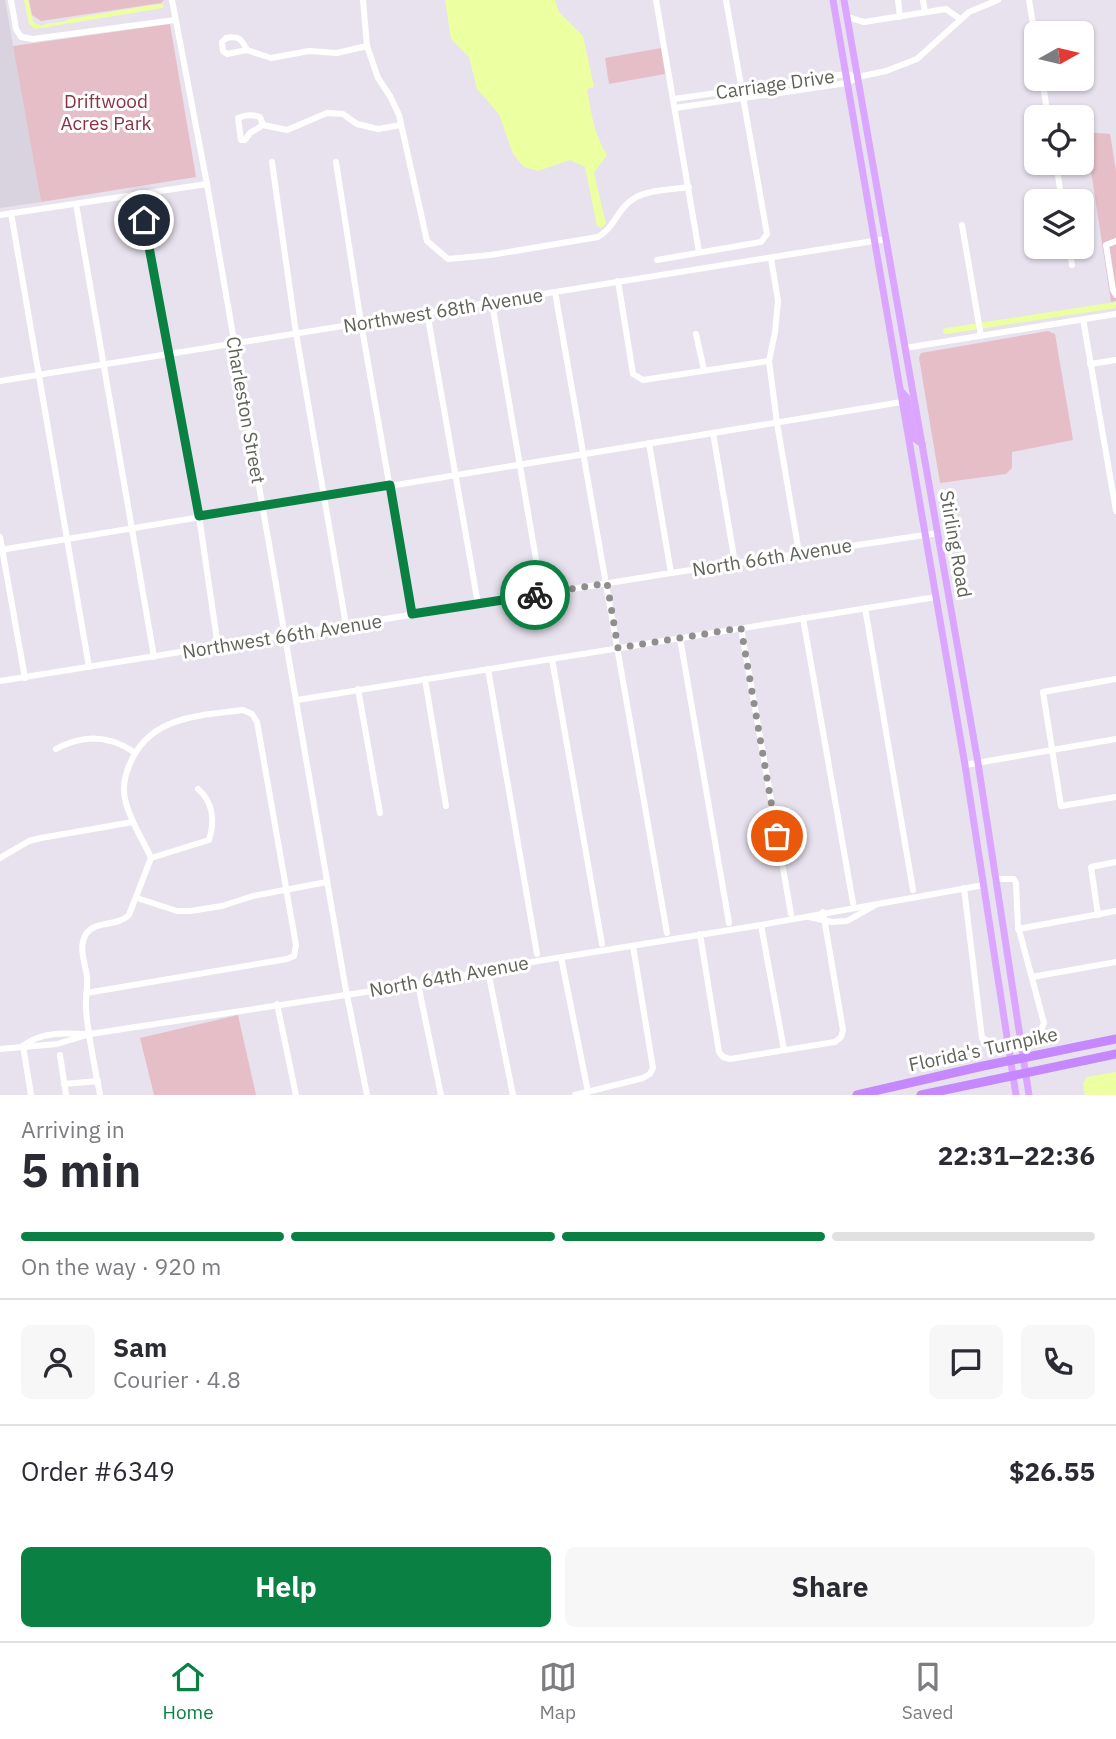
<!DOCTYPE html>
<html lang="en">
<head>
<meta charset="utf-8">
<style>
  :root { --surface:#fff; --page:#f7f7f7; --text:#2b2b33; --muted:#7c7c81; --line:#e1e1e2; --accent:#0b8043 }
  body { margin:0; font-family:"IBM Plex Sans",sans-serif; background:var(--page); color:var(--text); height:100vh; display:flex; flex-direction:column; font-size:26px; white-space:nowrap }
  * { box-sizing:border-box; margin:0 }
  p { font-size:23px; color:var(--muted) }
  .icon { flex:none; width:38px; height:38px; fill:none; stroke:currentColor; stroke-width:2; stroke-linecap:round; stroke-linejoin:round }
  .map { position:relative; height:1095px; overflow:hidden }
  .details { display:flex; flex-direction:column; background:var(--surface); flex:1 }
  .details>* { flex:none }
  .needle { width:46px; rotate:82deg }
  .fabs { position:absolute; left:1024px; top:21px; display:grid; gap:14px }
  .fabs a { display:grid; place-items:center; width:70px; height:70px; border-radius:10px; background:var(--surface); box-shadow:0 2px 5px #0004; font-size:35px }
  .pin { position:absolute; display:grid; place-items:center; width:60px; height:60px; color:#fff; margin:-30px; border:4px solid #fff; border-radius:50%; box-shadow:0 2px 7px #0007 }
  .courier { position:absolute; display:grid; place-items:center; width:70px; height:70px; margin:-35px; border:5px solid #0b8043; border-radius:50%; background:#fff; color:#222; box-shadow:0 2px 9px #0007 }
  .summary em { font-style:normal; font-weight:700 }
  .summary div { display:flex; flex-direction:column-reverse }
  .summary { display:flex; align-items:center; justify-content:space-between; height:119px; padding:0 21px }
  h1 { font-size:46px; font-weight:700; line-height:52px }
  .bar { display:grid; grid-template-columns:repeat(4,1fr); gap:10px 7px; align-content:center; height:84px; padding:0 21px }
  .bar i { height:9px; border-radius:5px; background:var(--line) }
  .bar .active { background:var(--accent) }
  .bar p { grid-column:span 4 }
  .line { display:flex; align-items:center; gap:18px; padding:0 21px; border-top:2px solid var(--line) }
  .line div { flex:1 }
  .round { display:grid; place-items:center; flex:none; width:74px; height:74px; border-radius:10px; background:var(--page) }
  .action { display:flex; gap:14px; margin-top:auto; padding:14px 21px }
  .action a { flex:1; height:80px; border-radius:10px; background:var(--accent); color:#fff; font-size:28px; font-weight:700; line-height:80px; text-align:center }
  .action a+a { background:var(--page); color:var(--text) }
  .tabs { display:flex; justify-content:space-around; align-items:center; height:98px; border-top:2px solid var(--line); background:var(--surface); font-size:19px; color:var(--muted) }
  .tabs a { display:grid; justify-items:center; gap:4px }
  .tabs .active { color:var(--accent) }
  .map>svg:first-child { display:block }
  .education { fill:#d9d3e0 }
  .green { fill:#e6bec7 }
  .water { fill:#ecffa1 }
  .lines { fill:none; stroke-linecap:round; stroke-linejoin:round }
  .canal { stroke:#ecffa1; stroke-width:6 }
  .minor { stroke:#fff; stroke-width:6 }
  .major { stroke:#dba6ff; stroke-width:7 }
  .highway { stroke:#c588ff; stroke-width:9 }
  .done { stroke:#908f8e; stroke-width:7; stroke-dasharray:0 12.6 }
  .route { stroke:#0b8043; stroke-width:9 }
  .labels { text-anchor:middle; stroke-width:6; stroke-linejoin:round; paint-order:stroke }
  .street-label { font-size:19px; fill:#60635a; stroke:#fff }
  .park-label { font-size:19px; fill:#883444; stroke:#fff }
</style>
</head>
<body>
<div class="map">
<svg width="1116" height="1095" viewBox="0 0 1116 1095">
  <rect width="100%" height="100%" fill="#e8e2ee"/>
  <polygon class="education" points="0,0 5,0 41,202 0,208"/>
  <g class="green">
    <polygon points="29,0 164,0 161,3 41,21 32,15"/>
    <polygon points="170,24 196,177 41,202 13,46"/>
    <polygon points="661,48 665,74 609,84 605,58"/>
    <polygon points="1085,132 1110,134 1116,171 1116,301 1111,302"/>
    <polygon points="1048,331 1055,334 1073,440 1012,452 1012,468 1006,474 940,483 919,358 921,353"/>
    <polygon points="238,1015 256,1095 154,1095 140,1038"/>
  </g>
  <g class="water">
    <path d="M24 0H28L33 22 42 26C51 20 60 25 69 19L152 5 163 4V8L35 29 29 24Z"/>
    <path d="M445 0H555L559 12 583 36 594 87 587 89C591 112 594 135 607 155L594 173 606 224 600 228 597 226 585 167 570 160 538 171 524 167 513 154 499 114 477 89 469 57 451 39Z"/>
    <polygon points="1116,1072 1116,1095 1085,1095 1083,1083 1087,1077"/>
  </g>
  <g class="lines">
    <polyline class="canal" points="946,331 1116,305"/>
    <g class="minor">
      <polyline points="11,0 16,29 21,37 33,39 175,20"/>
      <polyline points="172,0 207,184 345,985 367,1095"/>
      <path d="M363 0 367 46 378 78 390 96 399 115 427 241 448 259 491 255 598 237C614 227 615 215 628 203 642 189 671 190 689 187"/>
      <polyline points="656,0 699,252"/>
      <polyline points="898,0 900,17"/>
      <polyline points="923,0 925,12"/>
      <polyline points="1029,0 1036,43"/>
      <polyline points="847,17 864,22 946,9 960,19"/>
      <path d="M247 50 227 54 223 51 222 42 226 38C239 35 242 40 247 50L271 58 309 51 337 53 367 46"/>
      <polyline points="1042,79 1048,117"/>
      <polyline points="674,99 846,74 858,77"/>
      <polyline points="675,108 847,83 858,77 886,71 917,59 969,12 998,0"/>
      <path d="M263 125 260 117C252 114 245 115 238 118L241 140H245L250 133 263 125 287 130 327 113 343 114 357 124 378 129 401 125"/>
      <polyline points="272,162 296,333 346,625"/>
      <polyline points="336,162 361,323 412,614"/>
      <polyline points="1056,163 1062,201"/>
      <polyline points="140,193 199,516 218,647"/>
      <polyline points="76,204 154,657"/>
      <polyline points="11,213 89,667"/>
      <polyline points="0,215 207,184"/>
      <polyline points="962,225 981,336"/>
      <polyline points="1116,241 1106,245 1113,290 1116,295"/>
      <polyline points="1069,247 1072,265"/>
      <polyline points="771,258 778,301 775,332 769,361 777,423 799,553"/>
      <polyline points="657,260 761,242 767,234 726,0"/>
      <polyline points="618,281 633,374 643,380 769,361"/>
      <polyline points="555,292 667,933"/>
      <polyline points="492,303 542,594"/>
      <polyline points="427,312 478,604"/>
      <polyline points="1083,319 1116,511"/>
      <polyline points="696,334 704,370"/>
      <polyline points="905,348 1116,314"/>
      <polyline points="1090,364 1116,360"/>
      <polyline points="0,381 886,239"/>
      <polyline points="713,433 735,563"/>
      <polyline points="649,443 671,573"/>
      <polyline points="0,537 25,678"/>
      <polyline points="0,550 902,402"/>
      <polyline points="865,608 913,890"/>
      <polyline points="803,618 853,903"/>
      <polyline points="741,628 791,914"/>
      <polyline points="680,638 729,923"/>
      <polyline points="552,659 602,944"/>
      <polyline points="488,669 537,954"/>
      <polyline points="425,679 446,806"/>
      <polyline points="1116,679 1043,692 1061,806 1116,797"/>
      <polyline points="0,681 671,573 938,533"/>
      <polyline points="358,689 380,813"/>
      <polyline points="297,700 936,597"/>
      <path d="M56 749C83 734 109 735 134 752"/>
      <polyline points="965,765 1116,739"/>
      <polyline points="0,858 29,841 41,838 133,822"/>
      <path d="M151 858 209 840C215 821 213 802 198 789"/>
      <polyline points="964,888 982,1038 995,1045 1034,1037 1039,1034 1044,1023 1018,926 1016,883 1014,879 995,879"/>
      <polyline points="137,898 177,911 190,911 222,906 253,896 327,882"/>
      <polyline points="1098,915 1091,867 1116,862"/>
      <polyline points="809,917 832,922 847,921 874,906"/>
      <polyline points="761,925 784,1050"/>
      <polyline points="1018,929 1116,911"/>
      <polyline points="700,934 719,1052 723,1057 730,1059 835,1042 841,1037 843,1030 823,912"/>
      <polyline points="561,957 588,1092"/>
      <polyline points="488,971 513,1095"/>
      <polyline points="1032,977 1116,962"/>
      <polyline points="418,984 441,1095"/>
      <path d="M86 993 287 959 294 956 296 945 257 722 252 714 243 710C198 716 148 716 129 766 124 778 122 790 126 803 131 822 143 840 151 858L129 915C117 927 96 920 86 934 78 947 85 963 87 976 88 987 85 998 86 1009 88 1037 95 1067 100 1095"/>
      <polyline points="277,1004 296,1095"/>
      <path d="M24 1045C42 1032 63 1033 84 1034"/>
      <polyline points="23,1046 31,1095"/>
      <polyline points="0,1049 57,1044 90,1034 418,984 538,961 761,925 984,885"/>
      <polyline points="60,1055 66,1095"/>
      <polyline points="64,1084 98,1081"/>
      <polyline points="575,1095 643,1078 650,1074 653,1068 633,946"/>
    </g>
    <g class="major">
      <polyline points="833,0 965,765 1016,1095"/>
      <polyline points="844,0 978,763 1029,1095"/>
      <polyline points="901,391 907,398 914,438 922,444"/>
    </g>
    <g class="highway">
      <polyline points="857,1095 983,1066 1116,1039"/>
      <polyline points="921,1095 1116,1054"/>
    </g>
  </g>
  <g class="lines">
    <polyline class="done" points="535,595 607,583 618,648 741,628 777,836"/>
    <polyline class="route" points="144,220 199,516 390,485 412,614 535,595"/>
  </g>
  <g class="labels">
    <g class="street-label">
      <text transform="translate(775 84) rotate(-8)" y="7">Carriage Drive</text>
      <text transform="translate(443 310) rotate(-9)" y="7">Northwest 68th Avenue</text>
      <text transform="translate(246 410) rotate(80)" y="7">Charleston Street</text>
      <text transform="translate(956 544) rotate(80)" y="7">Stirling Road</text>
      <text transform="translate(772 557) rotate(-9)" y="7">North 66th Avenue</text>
      <text transform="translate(282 636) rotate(-9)" y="7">Northwest 66th Avenue</text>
      <text transform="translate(449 976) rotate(-10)" y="7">North 64th Avenue</text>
      <text transform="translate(983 1049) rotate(-12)" y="7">Florida's Turnpike</text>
    </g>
    <g class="park-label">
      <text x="106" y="108">Driftwood<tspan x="106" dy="22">Acres Park</tspan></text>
    </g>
  </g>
</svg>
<div class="fabs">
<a><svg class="needle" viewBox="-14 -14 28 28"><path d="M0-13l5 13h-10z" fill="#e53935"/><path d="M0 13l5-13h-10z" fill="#7c7c81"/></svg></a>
<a><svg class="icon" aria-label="locate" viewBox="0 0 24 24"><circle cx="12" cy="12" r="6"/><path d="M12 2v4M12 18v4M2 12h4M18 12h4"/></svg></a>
<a><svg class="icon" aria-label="layers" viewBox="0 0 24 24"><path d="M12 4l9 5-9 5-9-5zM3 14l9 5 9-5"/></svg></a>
</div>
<div class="pin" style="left:777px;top:836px;background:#ea580c"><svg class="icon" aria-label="bag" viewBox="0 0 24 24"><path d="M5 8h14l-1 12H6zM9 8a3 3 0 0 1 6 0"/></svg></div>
<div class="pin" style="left:144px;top:220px;background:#1f2937"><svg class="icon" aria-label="home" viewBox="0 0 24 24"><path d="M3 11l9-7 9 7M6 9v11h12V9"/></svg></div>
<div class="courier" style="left:535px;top:595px"><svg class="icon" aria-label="bike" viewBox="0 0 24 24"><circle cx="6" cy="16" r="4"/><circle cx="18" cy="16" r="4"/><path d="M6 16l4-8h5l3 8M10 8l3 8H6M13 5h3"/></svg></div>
</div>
<section class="details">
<div class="summary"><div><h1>5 min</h1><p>Arriving in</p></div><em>22:31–22:36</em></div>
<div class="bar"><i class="active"></i><i class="active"></i><i class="active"></i><i></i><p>On the way · 920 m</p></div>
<div class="line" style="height:126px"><a class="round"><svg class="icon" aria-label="person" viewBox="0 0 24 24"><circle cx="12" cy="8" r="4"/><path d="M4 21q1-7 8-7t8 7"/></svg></a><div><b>Sam</b><p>Courier · 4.8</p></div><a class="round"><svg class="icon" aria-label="chat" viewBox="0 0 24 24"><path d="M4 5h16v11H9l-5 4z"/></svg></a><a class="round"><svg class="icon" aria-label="phone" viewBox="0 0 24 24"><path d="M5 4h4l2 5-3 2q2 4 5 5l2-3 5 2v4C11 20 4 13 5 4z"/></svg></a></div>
<div class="line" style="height:91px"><div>Order #6349</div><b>$26.55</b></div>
<div class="action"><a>Help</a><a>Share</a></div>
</section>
<nav class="tabs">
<a class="active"><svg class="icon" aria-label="home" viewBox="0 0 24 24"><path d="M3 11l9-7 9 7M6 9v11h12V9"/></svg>Home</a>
<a><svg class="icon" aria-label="map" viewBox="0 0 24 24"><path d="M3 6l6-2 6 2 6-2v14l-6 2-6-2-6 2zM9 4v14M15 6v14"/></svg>Map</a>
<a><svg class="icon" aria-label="saved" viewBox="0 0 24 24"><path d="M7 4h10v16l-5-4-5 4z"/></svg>Saved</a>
</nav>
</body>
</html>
